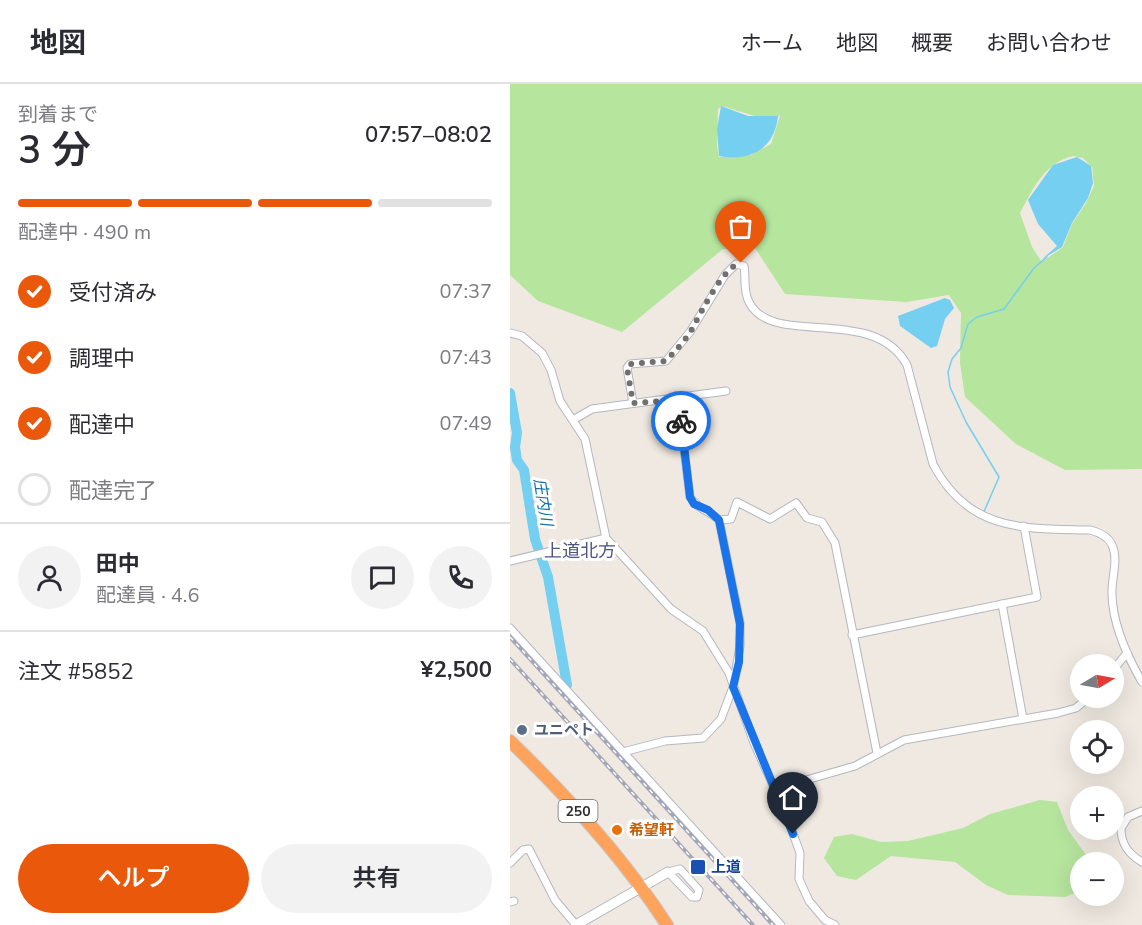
<!DOCTYPE html>
<html lang="ja">
<head>
<meta charset="utf-8">
<style>
  :root { --surface:#fff; --page:#f2f2f3; --text:#2b2b33; --muted:#7c7c81; --line:#e1e1e2; --accent:#ea580c }
  body { margin:0; font-family:"Nunito Sans","Noto Sans JP",sans-serif; background:var(--page); color:var(--text); height:100vh; display:flex; flex-direction:column; font-size:22px; white-space:nowrap }
  * { box-sizing:border-box; margin:0 }
  p { font-size:20px; color:var(--muted) }
  .icon { flex:none; width:33px; height:33px; fill:none; stroke:currentColor; stroke-width:2; stroke-linecap:round; stroke-linejoin:round }
  .map { position:relative; flex:1; overflow:hidden }
  .drawer { display:flex; flex-direction:column; background:var(--surface); width:510px }
  .drawer>* { flex:none }
  .needle { width:39px; rotate:80deg }
  .buttons { position:absolute; left:560px; top:570px; display:grid; gap:12px }
  .buttons a { display:grid; place-items:center; width:54px; height:54px; border-radius:50%; background:var(--surface); box-shadow:0 6px 24px #0002; font-size:30px }
  .pin { position:absolute; display:grid; place-items:center; width:51px; height:51px; color:#fff; margin:-62px -26px; border-radius:50% 50% 50% 0; rotate:-45deg; box-shadow:0 0 6px #0007 }
  .pin .icon { rotate:45deg }
  .courier { position:absolute; display:grid; place-items:center; width:60px; height:60px; margin:-30px; border:4px solid #1a73e8; border-radius:50%; background:#fff; color:#222; box-shadow:0 2px 8px #0007 }
  .overview em { font-style:normal; font-weight:600 }
  .overview div { display:flex; flex-direction:column-reverse }
  .overview { display:flex; align-items:center; justify-content:space-between; height:102px; padding:0 18px }
  h1 { font-size:39px; font-weight:600; line-height:45px }
  .bar { display:grid; grid-template-columns:repeat(4,1fr); gap:9px 6px; align-content:center; height:72px; padding:0 18px }
  .bar i { height:8px; border-radius:4px; background:var(--line) }
  .bar .on { background:var(--accent) }
  .bar p { grid-column:span 4 }
  .line { display:flex; align-items:center; gap:15px; padding:0 18px; border-top:2px solid var(--line) }
  .line div { flex:1 }
  .round { display:grid; place-items:center; flex:none; width:63px; height:63px; border-radius:32px; background:var(--page) }
  ol { padding:0 18px; list-style:none }
  li { display:flex; align-items:center; gap:18px; height:66px }
  li p { margin-inline-start:auto }
  li .icon { padding:6px; border-radius:50%; background:var(--accent); color:#fff; stroke-width:4 }
  li:last-child { color:var(--muted) }
  li i { width:33px; height:33px; border:3px solid var(--line); border-radius:50% }
  .button { display:flex; gap:12px; margin-top:auto; padding:12px 18px }
  .button a { flex:1; height:69px; border-radius:36px; background:var(--accent); color:#fff; font-size:24px; font-weight:600; line-height:69px; text-align:center }
  .button a+a { background:var(--page); color:var(--text) }
  header { display:flex; align-items:center; gap:36px; box-sizing:border-box; height:84px; padding:0 30px; background:var(--surface); border-bottom:2px solid var(--line) }
  header strong { font-size:28px }
  nav { display:flex; gap:33px; margin-inline-start:auto; font-size:21px }
  main { display:flex; flex:1; min-height:0 }
  .map>svg:first-child { display:block }
  .green { fill:#b6e59e; fill-rule:evenodd }
  .water { fill:#75cff0 }
  .lines { fill:none; stroke-linecap:round; stroke-linejoin:round }
  .stream { stroke:#75cff0; stroke-width:1.5 }
  .river { stroke:#75cff0; stroke-width:10 }
  .street-casing { stroke:#b4b7c1; stroke-width:9 }
  .secondary-casing { stroke:#b4b7c1; stroke-width:11 }
  .highway-casing { stroke:#c9c9c9; stroke-width:14 }
  .street { stroke:#fff; stroke-width:7 }
  .secondary { stroke:#fff; stroke-width:9 }
  .highway { stroke:#ffa35c; stroke-width:12 }
  .rail-casing { stroke:#a3a6b8; stroke-width:4 }
  .rail { stroke:#fff; stroke-width:1.5; stroke-dasharray:4.5; stroke-linecap:butt }
  .done { stroke:#726f6d; stroke-width:6; stroke-dasharray:0 10.8 }
  .route { stroke:#1a73e8; stroke-width:8 }
  .service-dot { fill:#5c6f8a; stroke:#fff; stroke-width:2 }
  .food-dot { fill:#e8710a; stroke:#fff; stroke-width:2 }
  .transit-dot { fill:#1a4fb4; stroke:#fff; stroke-width:2 }
  .labels { text-anchor:middle; stroke-width:6; stroke-linejoin:round; paint-order:stroke }
  .shield { fill:#fff; stroke:#6d6d6d; stroke-width:1.5 }
  .shield-label { font-size:14px; font-weight:bold; fill:#2e2e2e }
  .service-label { font-size:15px; font-weight:bold; fill:#4e5e75; stroke:#fff; text-anchor:start }
  .food-label { font-size:15px; font-weight:bold; fill:#c56008; stroke:#fff; text-anchor:start }
  .transit-label { font-size:15px; font-weight:bold; fill:#164399; stroke:#fff; text-anchor:start }
  .water-label { font-size:16px; font-style:italic; fill:#0d6fa3; stroke:#fff }
  .quarter-label { font-size:18px; fill:#4d5680; stroke:#fff }
</style>
</head>
<body>
<header>
<strong>地図</strong>
<nav><a>ホーム</a><a>地図</a><a>概要</a><a>お問い合わせ</a></nav>
</header>
<main>
<section class="drawer">
<div class="overview"><div><h1>3 分</h1><p>到着まで</p></div><em>07:57–08:02</em></div>
<div class="bar"><i class="on"></i><i class="on"></i><i class="on"></i><i></i><p>配達中 · 490 m</p></div>
<ol>
<li><svg class="icon" aria-label="check" viewBox="0 0 24 24"><path d="M5 12l5 5 9-10"/></svg>受付済み<p>07:37</p></li>
<li><svg class="icon" aria-label="check" viewBox="0 0 24 24"><path d="M5 12l5 5 9-10"/></svg>調理中<p>07:43</p></li>
<li><svg class="icon" aria-label="check" viewBox="0 0 24 24"><path d="M5 12l5 5 9-10"/></svg>配達中<p>07:49</p></li>
<li><i></i>配達完了</li>
</ol>
<div class="line" style="height:108px"><a class="round"><svg class="icon" aria-label="person" viewBox="0 0 24 24"><circle cx="12" cy="8" r="4"/><path d="M4 21q1-7 8-7t8 7"/></svg></a><div><b>田中</b><p>配達員 · 4.6</p></div><a class="round"><svg class="icon" aria-label="chat" viewBox="0 0 24 24"><path d="M4 5h16v11H9l-5 4z"/></svg></a><a class="round"><svg class="icon" aria-label="phone" viewBox="0 0 24 24"><path d="M5 4h4l2 5-3 2q2 4 5 5l2-3 5 2v4C11 20 4 13 5 4z"/></svg></a></div>
<div class="line" style="height:78px"><div>注文 #5852</div><b>¥2,500</b></div>
<div class="button"><a>ヘルプ</a><a>共有</a></div>
</section>
<div class="map">
<svg width="632" height="841" viewBox="0 0 632 841">
  <rect width="100%" height="100%" fill="#efe9e1"/>
  <g class="green">
    <path d="M0 0H632V385L555 386 506 360 455 313 450 279 451 229 439 211 396 218 275 210 245 164 213 165 112 248 28 217 0 191ZM212 22 248 33 270 32 261 60 241 71 209 73 207 62 208 25ZM563 72 573 74 582 83 584 102 576 119 562 140 553 163 532 178 522 163 510 129C523 105 534 79 563 72Z"/>
    <polygon points="530,716 547,718 558,746 576,771 577,778 570,778 570,807 555,813 498,811 476,801 445,778 381,772 346,796 327,792 314,774 324,753 342,750 371,758 398,757 453,744 480,730"/>
  </g>
  <g class="water">
    <path d="M211 22 238 32H268C265 64 241 78 209 72L207 45Z"/>
    <polygon points="567,73 581,82 583,99 578,114 562,139 552,163 531,176 547,162 528,140 518,116 543,81"/>
    <polygon points="435,214 440,216 444,224 435,235 427,262 421,264 390,242 388,232"/>
  </g>
  <g class="lines">
    <polyline class="stream" points="473,430 489,393 456,338 440,303 438,288 442,275 451,264 458,240 467,233 494,225 524,184 537,173"/>
    <polyline class="river" points="0,309 7,349 5,363 7,376 14,386 25,455 38,493 57,601"/>
    <g class="street-casing">
      <g id="street">
        <polyline points="0,249 12,252 32,269 41,286 50,317 75,355 96,454 161,525 193,547 219,589 244,659 276,730 290,769 289,795 299,817 315,836 325,841"/>
        <path d="M123 319 117 284 120 280 156 277 180 248 215 191 226 180 234 182C236 194 233 207 239 218 262 265 363 219 397 281L423 380C458 447 512 445 580 446 588 448 598 452 602 461 609 476 601 495 602 511 603 542 617 572 632 598"/>
        <polyline points="63,336 82,325 216,307"/>
        <polyline points="209,436 221,435 227,418 260,435 286,419 297,434 312,438 325,459 367,669"/>
        <polyline points="0,477 96,454"/>
        <polyline points="492,520 513,635"/>
        <polyline points="0,544 271,841"/>
        <polyline points="342,551 527,513 514,442"/>
        <polyline points="603,586 617,569"/>
        <path d="M113 668 155 657 193 654 211 635 223 603 230 562V539L209 436C200 427 187 425 180 413L168 316"/>
        <polyline points="265,705 345,682 394,656 548,629 566,624 578,614"/>
        <path d="M632 727 618 733 611 744C611 760 618 770 632 778"/>
        <polyline points="0,779 13,766 19,765 45,816 66,841"/>
        <polygon points="170,785 189,806 187,813 182,813 158,788"/>
        <polyline points="0,818 4,817"/>
      </g>
    </g>
    <g class="secondary-casing">
      <polyline id="secondary" points="66,841 158,788"/>
    </g>
    <g class="highway-casing">
      <path id="highway" d="M0 657C58 713 113 773 157 841"/>
    </g>
    <use href="#street" class="street"/>
    <use href="#secondary" class="secondary"/>
    <use href="#highway" class="highway"/>
    <g class="rail-casing">
      <g id="rail">
        <polyline points="0,553 263,841"/>
        <polyline points="0,575 243,841"/>
      </g>
    </g>
    <use href="#rail" class="rail"/>
  </g>
  <g class="lines">
    <path class="done" d="M171 337 168 316 123 319 117 284 120 280 156 277C165 267 174 258 181 247 190 231 213 182 231 179"/>
    <polyline class="route" points="171,337 180,413 184,420 198,426 209,436 230,540 229,578 223,603 283,750"/>
  </g>
  <circle class="service-dot" cx="12" cy="646" r="6"/>
  <circle class="food-dot" cx="107" cy="746" r="6"/>
  <rect class="transit-dot" x="180" y="775" width="16" height="16" rx="3"/>
  <g class="labels">
    <rect class="shield" x="48.5" y="716" width="39" height="22" rx="4.5"/>
    <g class="shield-label">
      <text x="68" y="732">250</text>
    </g>
    <g class="service-label">
      <text x="24" y="651">ユニペト</text>
    </g>
    <g class="food-label">
      <text x="119" y="751">希望軒</text>
    </g>
    <g class="transit-label">
      <text x="201" y="788">上道</text>
    </g>
    <g class="water-label">
      <text transform="translate(34 418) rotate(81)" y="6">庄内川</text>
    </g>
    <g class="quarter-label">
      <text x="70" y="473">上道北方</text>
    </g>
  </g>
</svg>
<div class="buttons">
<a><svg class="needle" viewBox="-14 -14 28 28"><path d="M0-13l5 13h-10z" fill="#e53935"/><path d="M0 13l5-13h-10z" fill="#7c7c81"/></svg></a>
<a><svg class="icon" aria-label="locate" viewBox="0 0 24 24"><circle cx="12" cy="12" r="6"/><path d="M12 2v4M12 18v4M2 12h4M18 12h4"/></svg></a>
<a>+</a>
<a>−</a>
</div>
<div class="pin" style="left:231px;top:179px;background:#ea580c"><svg class="icon" aria-label="bag" viewBox="0 0 24 24"><path d="M5 8h14l-1 12H6zM9 8a3 3 0 0 1 6 0"/></svg></div>
<div class="pin" style="left:283px;top:750px;background:#1f2937"><svg class="icon" aria-label="home" viewBox="0 0 24 24"><path d="M3 11l9-7 9 7M6 9v11h12V9"/></svg></div>
<div class="courier" style="left:171px;top:337px"><svg class="icon" aria-label="bike" viewBox="0 0 24 24"><circle cx="6" cy="16" r="4"/><circle cx="18" cy="16" r="4"/><path d="M6 16l4-8h5l3 8M10 8l3 8H6M13 5h3"/></svg></div>
</div>
</main>
</body>
</html>
